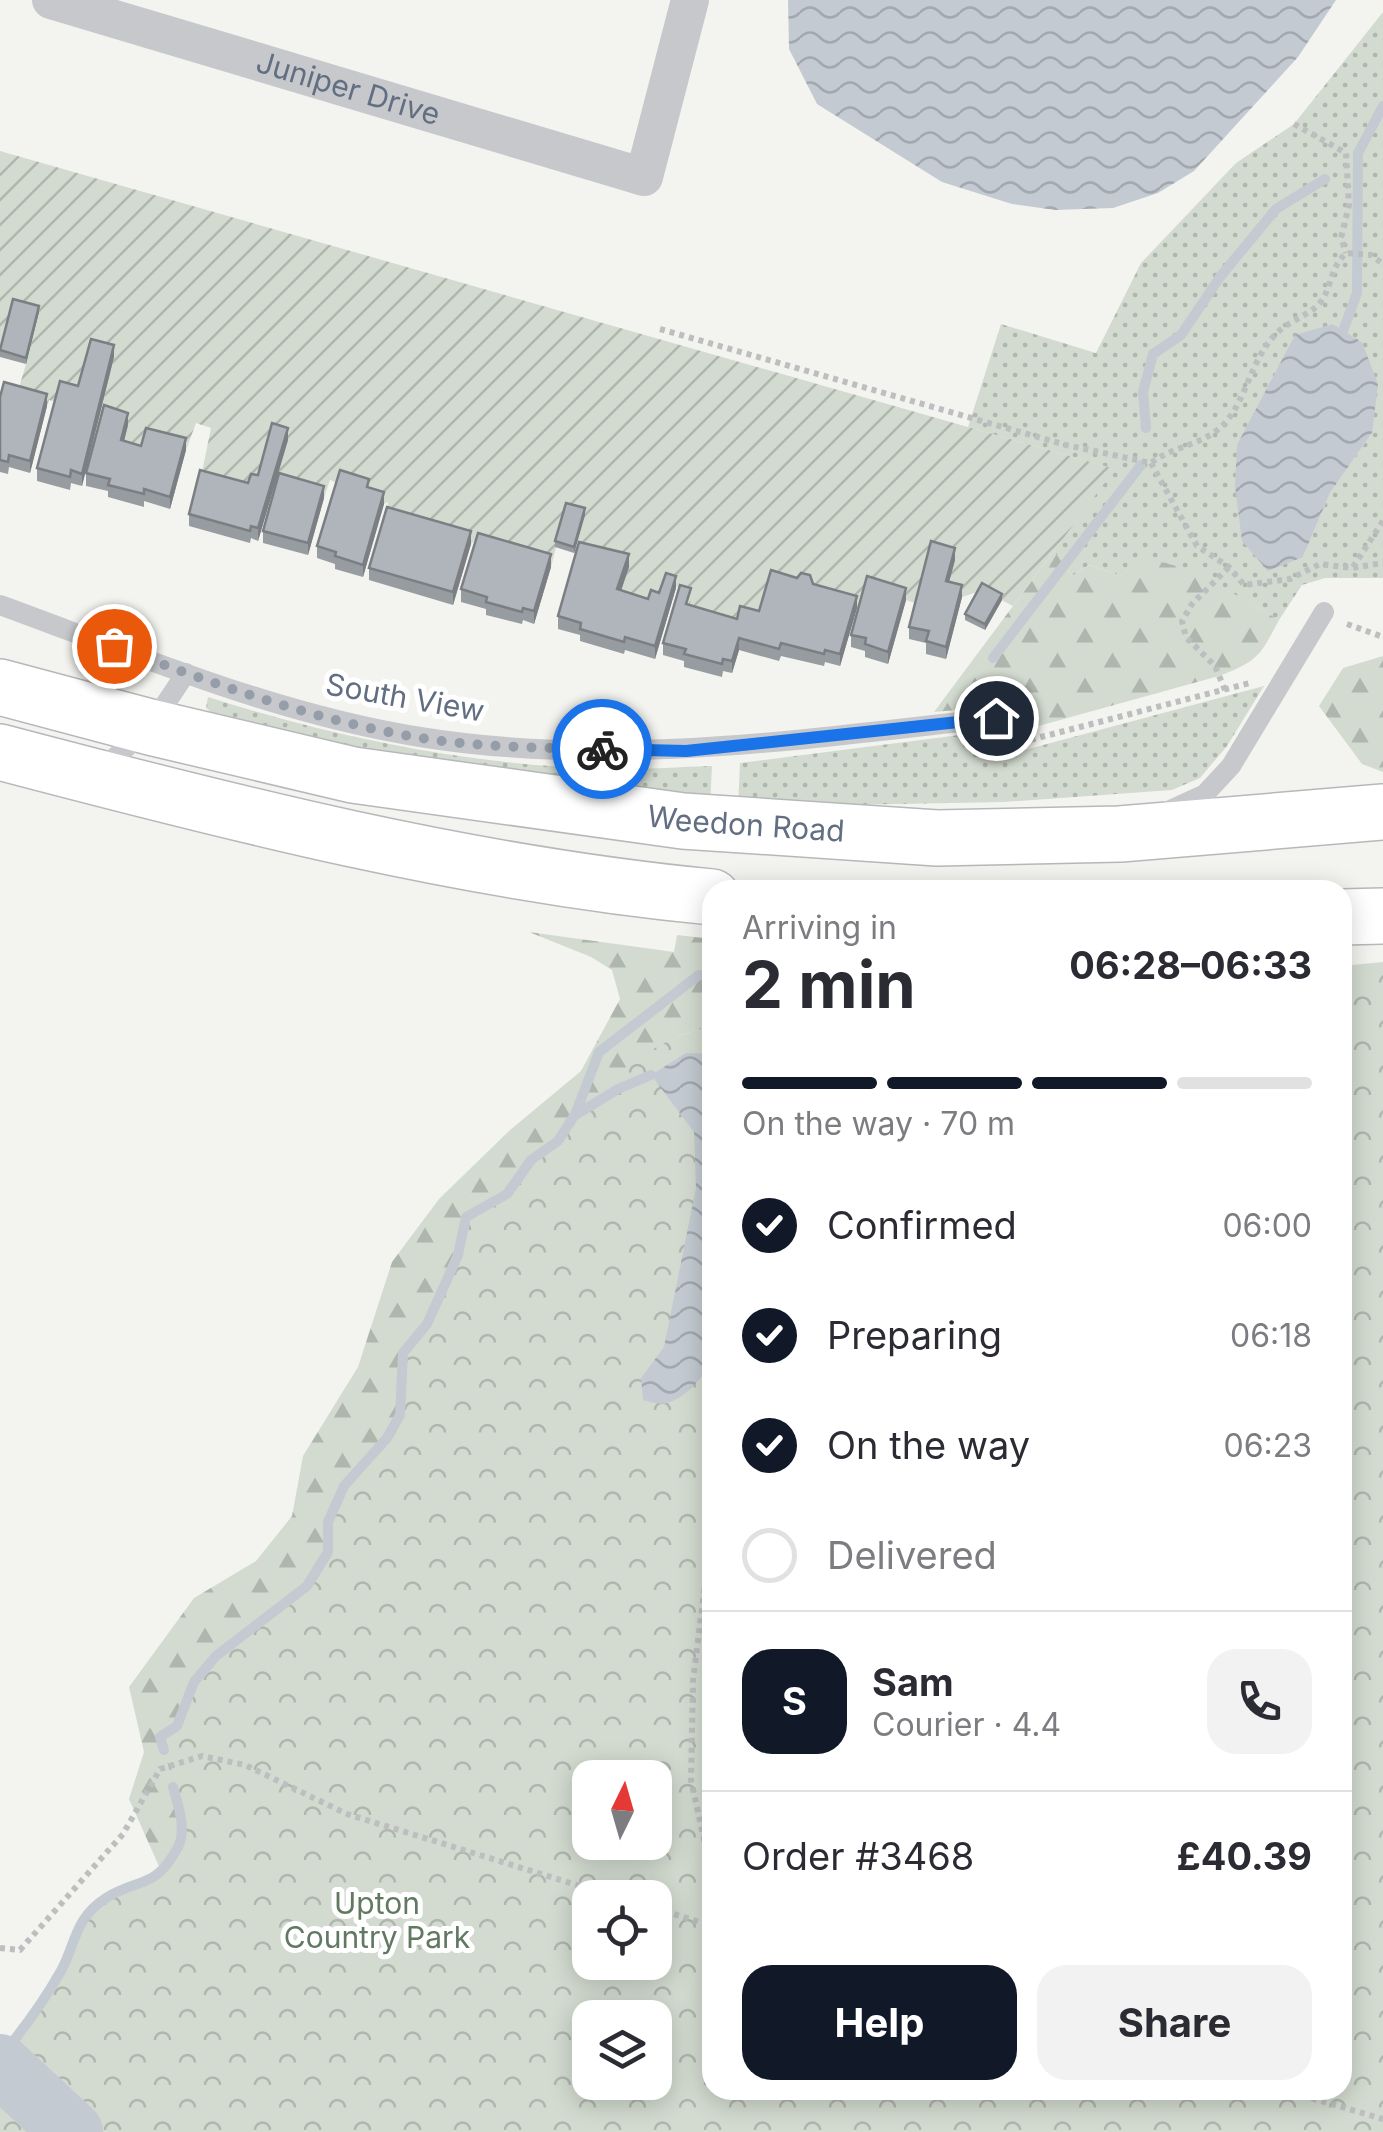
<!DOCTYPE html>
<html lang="en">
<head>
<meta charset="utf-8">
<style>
  :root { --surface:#fff; --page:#f2f2f3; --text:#2b2b33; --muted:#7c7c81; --line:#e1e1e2; --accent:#111827 }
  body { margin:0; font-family:Inter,sans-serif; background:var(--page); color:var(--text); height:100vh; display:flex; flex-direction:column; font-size:38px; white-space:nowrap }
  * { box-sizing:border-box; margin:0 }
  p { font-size:32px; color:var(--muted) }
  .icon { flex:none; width:55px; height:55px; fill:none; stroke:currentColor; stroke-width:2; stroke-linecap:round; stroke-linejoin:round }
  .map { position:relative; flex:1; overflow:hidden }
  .panel { position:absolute; left:702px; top:880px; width:650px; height:1220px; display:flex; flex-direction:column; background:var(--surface); border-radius:30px; box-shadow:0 5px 25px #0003 }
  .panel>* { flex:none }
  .needle { width:65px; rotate:5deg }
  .tools { position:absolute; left:572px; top:1760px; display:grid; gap:20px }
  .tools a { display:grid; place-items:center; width:100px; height:100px; border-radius:20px; background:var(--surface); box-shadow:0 5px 25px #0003; font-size:50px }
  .pin { position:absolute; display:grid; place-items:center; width:85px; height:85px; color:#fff; margin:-42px; border:5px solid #fff; border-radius:50%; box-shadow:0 2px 10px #0007 }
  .courier { position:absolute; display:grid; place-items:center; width:100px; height:100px; margin:-50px; border:8px solid #1a73e8; border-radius:50%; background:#fff; color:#222; box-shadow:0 2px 12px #0007 }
  .headline em { font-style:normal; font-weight:700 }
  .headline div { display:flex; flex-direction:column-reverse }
  .headline { display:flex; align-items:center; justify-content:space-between; height:170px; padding:0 40px }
  h1 { font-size:65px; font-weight:700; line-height:75px }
  .bar { display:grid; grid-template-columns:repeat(4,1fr); gap:15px 10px; align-content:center; height:120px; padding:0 40px }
  .bar i { height:12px; border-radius:8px; background:var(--line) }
  .bar .current { background:var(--accent) }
  .bar p { grid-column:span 4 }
  .line { display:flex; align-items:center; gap:25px; padding:0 40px; border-top:2px solid var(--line) }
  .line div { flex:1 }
  .round { display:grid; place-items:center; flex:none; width:105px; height:105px; border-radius:30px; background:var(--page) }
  ol { padding:0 40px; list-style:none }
  li { display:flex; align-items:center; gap:30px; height:110px }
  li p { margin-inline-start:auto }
  li .icon { padding:10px; border-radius:50%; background:var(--accent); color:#fff; stroke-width:4 }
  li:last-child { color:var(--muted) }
  li i { width:55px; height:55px; border:5px solid var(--line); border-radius:50% }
  .cta { display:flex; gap:20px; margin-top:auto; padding:20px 40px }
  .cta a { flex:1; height:115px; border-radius:30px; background:var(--accent); color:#fff; font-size:40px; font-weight:700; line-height:115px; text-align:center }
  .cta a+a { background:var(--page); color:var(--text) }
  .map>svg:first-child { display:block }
  .grass { fill:url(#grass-dots); fill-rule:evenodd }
  .forest { fill:url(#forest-firs) }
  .park { fill:url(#park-crowns); fill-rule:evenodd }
  .garden { fill:url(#garden-furrows) }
  .water { fill:url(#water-waves) }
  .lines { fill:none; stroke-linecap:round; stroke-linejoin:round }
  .stream { stroke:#c3cad1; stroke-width:10 }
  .river { stroke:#c3cad1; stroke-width:62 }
  .highway-casing { stroke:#b6b8bb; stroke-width:58 }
  .path { stroke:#bdbec0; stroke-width:6; stroke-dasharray:5 5; stroke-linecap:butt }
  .lane { stroke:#c6c8cc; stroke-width:20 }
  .street { stroke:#c6c8cc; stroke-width:38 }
  .highway { stroke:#fff; stroke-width:55 }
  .wall { fill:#979ca1 }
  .shaded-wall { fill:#7b7f83 }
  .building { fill:#b0b5bb; stroke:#7b7f83; stroke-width:2.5 }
  .done { stroke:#959da8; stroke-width:10; stroke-dasharray:0 18 }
  .route { stroke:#1a73e8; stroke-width:12 }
  .labels { text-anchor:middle; stroke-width:10; stroke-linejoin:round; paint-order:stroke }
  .street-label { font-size:30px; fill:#626e81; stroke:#fff }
  .park-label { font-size:30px; fill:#617861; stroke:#fff }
</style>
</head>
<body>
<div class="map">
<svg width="1383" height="2132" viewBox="0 0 1383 2132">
  <defs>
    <pattern id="grass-dots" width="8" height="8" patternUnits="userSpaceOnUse" patternTransform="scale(2.5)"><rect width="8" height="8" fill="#d3dbd0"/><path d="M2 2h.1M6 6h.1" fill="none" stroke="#afb6ae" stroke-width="1.8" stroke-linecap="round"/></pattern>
    <pattern id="forest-firs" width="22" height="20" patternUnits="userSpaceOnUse" patternTransform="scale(2.5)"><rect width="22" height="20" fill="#d3dbd0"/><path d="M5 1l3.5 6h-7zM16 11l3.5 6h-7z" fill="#afb6ae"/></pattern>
    <pattern id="park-crowns" width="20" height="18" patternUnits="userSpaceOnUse" patternTransform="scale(2.5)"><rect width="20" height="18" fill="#d3dbd0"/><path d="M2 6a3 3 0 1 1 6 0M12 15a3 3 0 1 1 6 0" fill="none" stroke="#afb6ae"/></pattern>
    <pattern id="garden-furrows" width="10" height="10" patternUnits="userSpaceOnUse" patternTransform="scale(2.5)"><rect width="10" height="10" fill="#d3dbd0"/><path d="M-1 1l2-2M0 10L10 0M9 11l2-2" fill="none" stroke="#afb6ae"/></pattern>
    <pattern id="water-waves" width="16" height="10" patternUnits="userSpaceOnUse" patternTransform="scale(2.5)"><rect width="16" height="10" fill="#c3cad1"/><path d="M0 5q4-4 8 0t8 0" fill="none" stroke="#a2a8af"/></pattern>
  </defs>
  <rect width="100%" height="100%" fill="#f3f4ef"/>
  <g class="grass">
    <path d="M1383 12V578H1325L1302 585 1279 620 1195 572 1122 576 1089 565 1072 576 1054 551 1114 469 968 427 1001 324 1096 353 1141 263 1236 163 1294 124ZM1333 324 1362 342 1372 433 1330 493 1303 557Z"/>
    <polygon points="1264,686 1227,746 1200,778 1172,790 1004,802 738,807 740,763 991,731 1009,754"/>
    <path d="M208 697C336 738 470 765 605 769 640 770 676 767 712 766L710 807 579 793 225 724 206 708Z"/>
  </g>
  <g class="forest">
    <path d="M1054 551 1072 576 1089 565 1122 576 1150 559 1195 571 1279 620C1260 656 1258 661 1219 676L1024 730 1002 706 934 712Z"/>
    <polygon points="1383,656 1383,772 1362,764 1319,706 1343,668"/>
    <polygon points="529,932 674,952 677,935 712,939 712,1026 678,1036 618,1089 229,1772 162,1873 129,1799 144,1752 129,1687 194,1598 256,1561 292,1516 303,1456 358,1367 392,1262 439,1199 510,1130 581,1071 620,999 612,970 591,957"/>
  </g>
  <path class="park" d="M1383 962V2132H0V2057C24 2029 52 1998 65 1963 70 1948 73 1934 83 1921 95 1903 113 1896 133 1887 208 1856 176 1798 160 1737L177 1726 194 1682 216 1656 307 1587 328 1552V1522L344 1486 387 1438 400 1415 403 1353 427 1324 441 1293 458 1255 466 1217 507 1194 531 1160 558 1141 574 1116 618 1089 633 1060 678 1036 712 1026V2090H1342V966ZM590 1778H655V1842H590ZM590 1898H655V1962H590ZM590 2018H655V2082H590Z"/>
  <path class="garden" d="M0 151 1115 469 1013 606 983 590 962 597 918 604 906 600 861 611 857 608 759 624 737 632 686 617 679 587 666 586 659 605 617 602 628 567 574 553 585 514 566 509 551 567 479 545 476 539 471 544 387 520 388 502 384 504 330 480 324 498 275 484 287 441 258 487 200 482 211 428 196 423 186 450 146 440 141 458 121 453 100 415 114 357C97 377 80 410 49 400L47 406 16 398 26 364 0 356Z"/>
  <g class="water">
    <polygon points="788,0 1336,0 1298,57 1194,171 1158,193 1113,208 1055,210 1012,204 942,182 817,104 789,49"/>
    <polygon points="1333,324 1362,342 1378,384 1372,433 1330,493 1303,557 1268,571 1242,541 1235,486 1237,445 1295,335"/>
    <path d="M686 1053 712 1054V1355C709 1373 686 1398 667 1403 660 1405 651 1402 643 1400L641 1378 664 1347 696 1188 694 1132 651 1075Z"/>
  </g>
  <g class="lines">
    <g class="stream">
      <polyline points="1343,331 1357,293 1358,153 1383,106"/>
      <polyline points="1146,428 1143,392 1153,354 1181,335 1220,277 1276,209 1325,179"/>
      <polyline points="993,658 1141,465"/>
      <polyline points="575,1115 599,1052 699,975"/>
      <polyline points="164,1750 160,1737 177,1726 194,1682 216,1656 307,1586 328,1552 328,1522 344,1486 387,1438 400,1415 403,1353 427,1324 441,1293 458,1255 466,1217 507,1194 531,1160 558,1141 574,1116 618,1089 651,1075"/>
      <path d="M0 2057C24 2029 44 2001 62 1969 76 1942 75 1918 106 1898 140 1877 155 1890 178 1847 187 1829 178 1805 173 1787"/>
    </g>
    <polyline class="river" points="0,2065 72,2132"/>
    <g class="highway-casing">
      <g id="highway">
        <path id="s2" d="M0 687 150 727 353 775 683 821 937 838 1120 834 1383 812"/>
        <path d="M0 752C235 814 470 874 712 897"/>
        <polyline points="1342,917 1383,916"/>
      </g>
    </g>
    <g class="path">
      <polyline points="1294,124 1346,153 1349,205 1341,238 1346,253"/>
      <path d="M660 329 1066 445 1151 463C1174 445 1203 446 1224 424 1248 398 1251 356 1279 331 1291 320 1313 314 1322 300 1333 283 1329 270 1346 253L1371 255 1383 264"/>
      <polyline points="1151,463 1197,546 1229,567 1244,585 1290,579 1320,564 1352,568 1383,563"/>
      <polyline points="1353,567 1383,521"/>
      <polyline points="1347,624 1383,637"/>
      <polyline points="1225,690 1215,666 1186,637 1182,621 1192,604 1229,567"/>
      <polyline points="1013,738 1018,743 1250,683"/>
      <polyline points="712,1529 693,1680 691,1780 712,1876"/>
      <polyline points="655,1908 712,1926"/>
      <polyline points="0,1948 20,1950 123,1834 160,1769 202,1756 245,1765 347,1814 619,1898"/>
      <polyline points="1283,2090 1383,2119"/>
    </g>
    <g class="lane">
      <path d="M0 605C137 655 275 714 420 737 611 768 805 739 995 718"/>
      <polyline points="98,772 150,727 186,673"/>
      <polyline points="1168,811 1205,794 1231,766 1324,612"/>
    </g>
    <path class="street" id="s1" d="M51 0 644 177 690 0"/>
    <use href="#highway" class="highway"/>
  </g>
  <g class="wall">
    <polygon points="39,312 26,364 0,357 0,350"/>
    <polygon points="114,357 82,486 71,483 70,490 37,481 37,468 78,386"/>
    <polygon points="0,397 47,406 30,473 9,467 8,474 0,472"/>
    <polygon points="128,425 124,441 141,446 186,450 170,509 144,501 144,507 108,497 108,491 86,486 86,473"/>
    <polygon points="288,440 258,541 251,538 250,543 189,526 189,514 248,483 258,475"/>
    <polygon points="369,488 384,504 363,577 335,569 335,564 317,558 317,546"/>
    <polygon points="324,498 308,555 263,543 263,531"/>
    <polygon points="585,515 574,553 555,547 555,541"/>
    <polygon points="471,544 453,605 369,580 369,568"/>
    <polygon points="955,560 949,582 962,597 946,659 926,654 926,643 909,639 909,627"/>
    <polygon points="551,567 534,624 523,620 522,624 486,615 486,609 461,602 461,589"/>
    <polygon points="629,567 621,591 648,599 659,593 676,588 655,659 625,650 624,654 580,641 580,635 558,629 558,616"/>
    <polygon points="813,584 857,608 840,666 825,662 824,666 781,656 779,661 739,650 732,673 723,671 722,677 684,667 684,661 663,655 663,643 691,600 689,605 737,619 759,611"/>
    <polygon points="906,600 888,664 865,657 865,651 851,647 851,635"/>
    <polygon points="1002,600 985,630 965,620 965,614"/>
  </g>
  <g class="shaded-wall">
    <polygon points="39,306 39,312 26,364 26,358"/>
    <polygon points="114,345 114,357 82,486 82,474"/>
    <polygon points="47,394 47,406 30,473 30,461"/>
    <polygon points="128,413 128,425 121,453 121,440"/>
    <polygon points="288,428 288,440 258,541 258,528"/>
    <polygon points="186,438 186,450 170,509 170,497"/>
    <polygon points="324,486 324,498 308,555 308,543"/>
    <polygon points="384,492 384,504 363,577 363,565"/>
    <polygon points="585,508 585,515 574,553 574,547"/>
    <polygon points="471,531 471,544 453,605 453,592"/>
    <polygon points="955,548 955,560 946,593 946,581"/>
    <polygon points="551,554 551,567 534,624 534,611"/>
    <polygon points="629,554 629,567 617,602 617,589"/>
    <polygon points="676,576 676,588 655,659 655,646"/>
    <polygon points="962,585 962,597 946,659 946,647"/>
    <polygon points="906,588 906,600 888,664 888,652"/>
    <polygon points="1002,594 1002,600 985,630 985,624"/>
    <polygon points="857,596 857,608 840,666 840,654"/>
    <polygon points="739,638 739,650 732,673 732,661"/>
  </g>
  <g class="building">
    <polygon points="13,299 39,306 26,358 0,350"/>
    <polygon points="91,339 114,345 82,474 71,470 70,477 37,468 60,381 78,386"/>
    <polygon points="4,382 47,394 30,461 9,455 8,462 0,460 0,397"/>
    <polygon points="104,405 128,413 121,440 141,446 146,428 186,438 170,497 144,489 144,494 108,485 110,479 86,473"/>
    <polygon points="272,423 288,428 258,528 251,526 250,531 189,514 200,470 248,483 251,474 258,475"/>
    <polygon points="340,470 369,479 367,487 384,492 363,565 335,556 336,552 317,546"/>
    <polygon points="279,473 324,486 308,543 263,531"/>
    <polygon points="566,503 585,508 574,547 555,541"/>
    <polygon points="387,507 471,531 453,592 369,568"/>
    <polygon points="478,533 551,554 534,611 523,608 522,612 486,602 487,597 461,589"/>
    <polygon points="931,541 955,548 946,581 962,585 946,647 926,641 929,631 909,627"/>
    <polygon points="579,542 629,554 617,589 648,599 651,590 659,593 666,573 676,576 655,646 625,637 624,642 580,629 581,623 558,616"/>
    <polygon points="771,570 797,578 801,573 810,575 813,584 857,596 840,654 825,650 824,654 781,643 779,649 739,638 732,661 723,659 722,664 684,654 686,649 663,643 680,585 691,588 686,604 737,619 740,606 759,611"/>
    <polygon points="867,576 906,588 888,652 865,644 866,638 851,635"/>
    <polygon points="982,583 1002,594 985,624 965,614"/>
  </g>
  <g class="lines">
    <path class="done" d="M114 646C213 684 314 720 420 738 479 747 542 748 602 749"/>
    <polyline class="route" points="602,749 686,751 996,718"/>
  </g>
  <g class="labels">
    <g class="street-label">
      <text dy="10" stroke="none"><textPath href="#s1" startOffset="310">Juniper Drive</textPath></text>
      <text transform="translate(405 698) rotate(10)" y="10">South View</text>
      <text dy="10" stroke="none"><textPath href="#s2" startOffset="760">Weedon Road</textPath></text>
    </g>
    <g class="park-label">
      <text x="377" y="1914">Upton<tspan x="377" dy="34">Country Park</tspan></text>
    </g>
  </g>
</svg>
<div class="tools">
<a><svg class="needle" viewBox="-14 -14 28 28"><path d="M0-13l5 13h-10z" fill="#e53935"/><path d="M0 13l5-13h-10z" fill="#7c7c81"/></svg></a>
<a><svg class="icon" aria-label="locate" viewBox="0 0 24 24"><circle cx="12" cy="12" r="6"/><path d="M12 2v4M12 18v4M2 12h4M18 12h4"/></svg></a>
<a><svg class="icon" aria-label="layers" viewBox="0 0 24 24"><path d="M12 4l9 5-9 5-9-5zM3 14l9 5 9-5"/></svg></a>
</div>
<div class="pin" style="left:114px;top:646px;background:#ea580c"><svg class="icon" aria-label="bag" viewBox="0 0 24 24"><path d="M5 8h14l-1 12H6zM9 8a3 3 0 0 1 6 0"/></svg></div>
<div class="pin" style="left:996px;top:718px;background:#1f2937"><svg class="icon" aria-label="home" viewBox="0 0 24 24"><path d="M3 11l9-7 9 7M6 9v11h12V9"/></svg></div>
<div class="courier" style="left:602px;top:749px"><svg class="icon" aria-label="bike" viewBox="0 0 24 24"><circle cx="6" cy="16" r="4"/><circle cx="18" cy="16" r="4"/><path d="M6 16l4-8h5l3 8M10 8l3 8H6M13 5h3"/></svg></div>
<section class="panel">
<div class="headline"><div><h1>2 min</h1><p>Arriving in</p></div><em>06:28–06:33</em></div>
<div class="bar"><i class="current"></i><i class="current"></i><i class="current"></i><i></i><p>On the way · 70 m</p></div>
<ol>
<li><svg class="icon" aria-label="check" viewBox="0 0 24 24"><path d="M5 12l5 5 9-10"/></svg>Confirmed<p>06:00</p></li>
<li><svg class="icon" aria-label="check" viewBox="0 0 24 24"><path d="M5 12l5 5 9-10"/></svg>Preparing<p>06:18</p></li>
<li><svg class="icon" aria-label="check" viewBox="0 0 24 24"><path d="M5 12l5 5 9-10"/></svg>On the way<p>06:23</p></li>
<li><i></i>Delivered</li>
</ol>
<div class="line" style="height:180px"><b class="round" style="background:var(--accent);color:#fff">S</b><div><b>Sam</b><p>Courier · 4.4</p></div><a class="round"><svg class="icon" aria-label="phone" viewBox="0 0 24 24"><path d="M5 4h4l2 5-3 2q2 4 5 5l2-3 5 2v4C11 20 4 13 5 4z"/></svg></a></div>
<div class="line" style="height:130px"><div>Order #3468</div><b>£40.39</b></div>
<div class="cta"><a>Help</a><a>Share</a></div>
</section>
</div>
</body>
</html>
